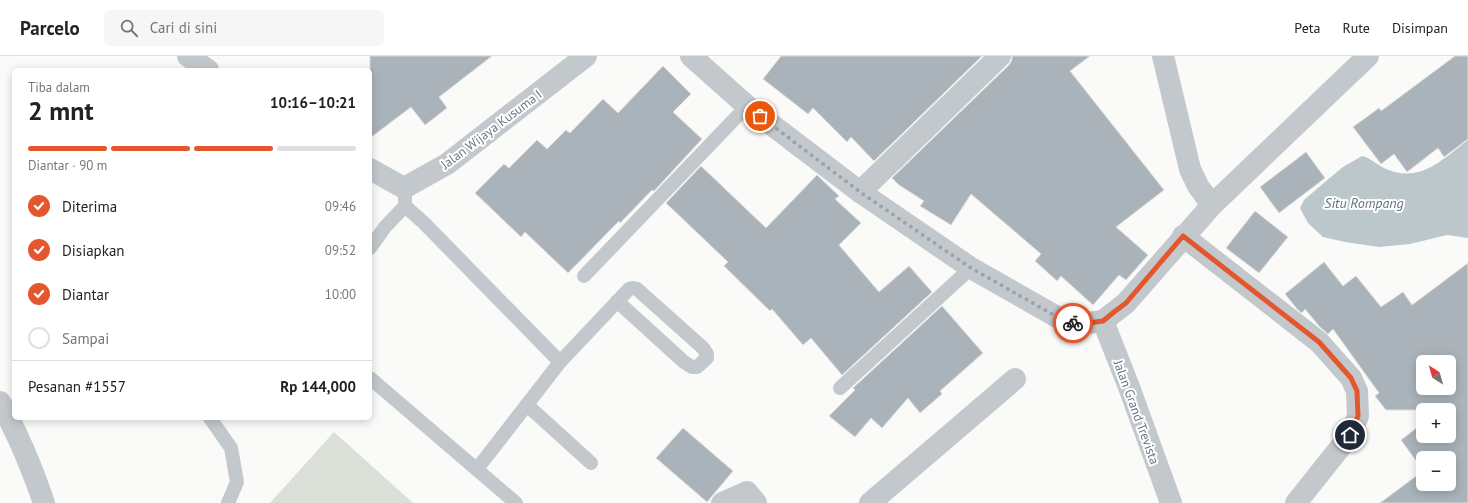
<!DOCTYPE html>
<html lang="id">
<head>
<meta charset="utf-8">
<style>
  :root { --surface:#fff; --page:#f6f6f6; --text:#222; --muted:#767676; --line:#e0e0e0; --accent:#e4572e }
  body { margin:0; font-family:"PT Sans",sans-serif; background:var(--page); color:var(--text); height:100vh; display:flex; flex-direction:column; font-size:15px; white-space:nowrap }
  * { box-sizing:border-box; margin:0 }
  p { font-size:13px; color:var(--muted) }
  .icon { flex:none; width:22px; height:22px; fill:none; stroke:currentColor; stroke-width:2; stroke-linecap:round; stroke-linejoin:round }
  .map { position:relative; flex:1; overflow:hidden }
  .panel { position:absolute; left:12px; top:12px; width:360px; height:352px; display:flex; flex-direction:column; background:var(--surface); border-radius:6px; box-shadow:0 2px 10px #0003 }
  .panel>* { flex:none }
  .needle { width:26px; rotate:323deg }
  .fabs { position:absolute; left:1416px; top:299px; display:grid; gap:8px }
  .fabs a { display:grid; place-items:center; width:40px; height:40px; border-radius:6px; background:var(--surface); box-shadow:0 2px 10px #0003; font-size:20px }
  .pin { position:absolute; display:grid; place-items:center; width:34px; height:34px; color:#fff; margin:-17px; border:2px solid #fff; border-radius:50%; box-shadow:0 1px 4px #0007 }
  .courier { position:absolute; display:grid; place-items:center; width:40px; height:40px; margin:-20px; border:3px solid #e4572e; border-radius:50%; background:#fff; color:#222; box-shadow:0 1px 5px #0007 }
  .headline em { font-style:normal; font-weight:800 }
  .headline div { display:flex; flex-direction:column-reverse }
  .headline { display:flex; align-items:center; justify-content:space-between; height:68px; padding:0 16px }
  h1 { font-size:26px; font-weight:800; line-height:30px }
  .bar { display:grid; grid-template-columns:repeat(4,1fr); gap:6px 4px; align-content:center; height:48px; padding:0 16px }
  .bar i { height:5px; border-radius:3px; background:var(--line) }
  .bar .on { background:var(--accent) }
  .bar p { grid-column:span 4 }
  .line { display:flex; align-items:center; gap:10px; padding:0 16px; border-top:1px solid var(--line) }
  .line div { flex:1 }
  ol { padding:0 16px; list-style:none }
  li { display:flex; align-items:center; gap:12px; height:44px }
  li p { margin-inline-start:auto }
  li .icon { padding:4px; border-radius:50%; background:var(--accent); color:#fff; stroke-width:4 }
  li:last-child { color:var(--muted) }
  li i { width:22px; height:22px; border:2px solid var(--line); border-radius:50% }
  header { display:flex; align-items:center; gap:24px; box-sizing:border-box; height:56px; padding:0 20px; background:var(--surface); border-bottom:1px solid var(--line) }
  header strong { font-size:19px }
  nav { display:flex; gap:22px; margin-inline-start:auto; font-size:14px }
  .search { width:280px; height:36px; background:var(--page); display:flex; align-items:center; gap:10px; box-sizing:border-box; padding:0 14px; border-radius:6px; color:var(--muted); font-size:15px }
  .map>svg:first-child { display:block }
  .green { fill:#dadfd7 }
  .water { fill:#bbc7cb }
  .building { fill:#aab3b9; stroke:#dcdcda; fill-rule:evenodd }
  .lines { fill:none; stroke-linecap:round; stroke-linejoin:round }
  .service { stroke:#c3c8cc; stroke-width:14 }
  .minor { stroke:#c3c8cc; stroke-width:22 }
  .done { stroke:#99a4ac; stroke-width:4; stroke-dasharray:0 7.2 }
  .route { stroke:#e4572e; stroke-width:5 }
  .labels { text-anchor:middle; stroke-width:4; stroke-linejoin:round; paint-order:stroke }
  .street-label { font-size:13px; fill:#657683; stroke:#fff }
  .water-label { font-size:14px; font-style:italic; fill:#60757c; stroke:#fff }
</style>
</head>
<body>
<header>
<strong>Parcelo</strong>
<div class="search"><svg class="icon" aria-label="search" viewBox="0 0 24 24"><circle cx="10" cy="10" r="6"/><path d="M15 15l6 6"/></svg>Cari di sini</div>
<nav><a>Peta</a><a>Rute</a><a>Disimpan</a></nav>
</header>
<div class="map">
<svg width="1468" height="447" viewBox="0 0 1468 447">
  <rect width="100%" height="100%" fill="#fafaf8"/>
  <polygon class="green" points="334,376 413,447 270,447"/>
  <path class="water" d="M1468 84V182L1447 179 1410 188 1379 191 1345 186 1323 181 1308 167 1300 152 1304 144 1326 125 1343 111 1362 100C1371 102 1377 109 1386 113 1420 128 1443 103 1468 84Z"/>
  <g class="building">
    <polygon points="370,0 492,0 439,41 447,52 425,69 411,51 370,82"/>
    <polygon points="781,0 982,0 874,105 851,81 847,86 813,52 808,58 763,23"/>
    <polygon points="1012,0 1090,0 1070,15 1164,134 1116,171 1148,199 1126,224 1119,219 1093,249 1061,220 1057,225 1035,205 1041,198 971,138 951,169 920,150 924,145 899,129 892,122 1009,9 1012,4"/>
    <polygon points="1455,0 1468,0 1468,83 1444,101 1438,92 1407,116 1394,98 1381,108 1353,71 1379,52 1381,55"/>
    <polygon points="663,10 691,38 673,56 702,83 654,135 652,134 620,167 619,165 568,217 525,176 521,181 475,137 504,108 509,112 537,84 547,93 566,74 570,77 603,43 618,57"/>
    <polygon points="1306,96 1325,122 1279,157 1260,131"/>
    <polygon points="701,110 766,172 817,119 839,140 835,143 861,167 839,189 879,236 909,210 932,236 842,319 811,282 803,289 772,253 770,255 724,210 728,206 666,147"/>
    <polygon points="1255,155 1288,181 1259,217 1226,192"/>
    <path d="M1324 206 1343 230 1356 220 1381 251 1403 236 1412 249 1468 207V447H1380L1423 415V428H1449V402H1423V414L1401 384 1423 367V380H1449V354H1386L1375 340 1379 337 1333 273 1328 278 1319 270 1305 253 1302 257 1298 254 1285 238ZM1423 306H1449V332H1423Z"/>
    <polygon points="942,250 983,297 940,335 942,338 920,357 908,342 882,372 871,362 855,381 829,360 855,334 853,332"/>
    <polygon points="683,372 733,415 707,446 656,402"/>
  </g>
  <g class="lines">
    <g class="service">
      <polyline points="405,150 424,167 560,306"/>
      <polyline points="370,192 385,171 405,150 405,141"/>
      <polyline points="584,220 747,50"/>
      <polyline points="370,322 516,447"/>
      <polyline points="840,332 971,212"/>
      <polyline points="527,349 591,407"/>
      <polyline points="210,362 231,392 237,426 228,447"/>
      <polyline points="477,413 560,306 629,233 633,232 637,233 703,292 707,298 707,302 697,311 692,311 684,306 617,245"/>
    </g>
    <g class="minor">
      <polyline points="188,0 208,14"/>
      <polyline points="691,0 747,50 860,136 971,212 1066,266 1081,268 1103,265"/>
      <polyline points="1163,0 1190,113 1198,130 1212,149"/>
      <polyline points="370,113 404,132 447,108 586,0"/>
      <polyline points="860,136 1000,0"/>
      <polyline points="1183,180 1319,286 1351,322 1357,335 1358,360 1350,379 1296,447"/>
      <polyline points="1103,265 1126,247 1212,149 1368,0"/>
      <polyline points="1103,265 1129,331 1171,447"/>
      <path d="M0 346C18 378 32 412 44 447"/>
      <polyline points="722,447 747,436 756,447"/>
      <polyline points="870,447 1015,323"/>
    </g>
  </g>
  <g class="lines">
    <polyline class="done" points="760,60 860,136 971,212 1066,266 1073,267"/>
    <polyline class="route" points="1073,267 1081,268 1103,265 1114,256 1126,247 1183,180 1319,286 1351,322 1357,335 1358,360 1350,379"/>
  </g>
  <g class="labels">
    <g class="street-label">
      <text transform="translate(491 73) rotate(-37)" y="5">Jalan Wijaya Kusuma I</text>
      <text transform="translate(1137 356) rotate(70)" y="5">Jalan Grand Trevista</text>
    </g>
    <g class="water-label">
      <text x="1364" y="152">Situ Rompang</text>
    </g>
  </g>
</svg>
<div class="fabs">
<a><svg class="needle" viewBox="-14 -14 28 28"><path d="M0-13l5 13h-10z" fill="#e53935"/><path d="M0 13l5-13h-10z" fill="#767676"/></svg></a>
<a>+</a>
<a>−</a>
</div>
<div class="pin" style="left:760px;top:60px;background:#ea580c"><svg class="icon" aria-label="bag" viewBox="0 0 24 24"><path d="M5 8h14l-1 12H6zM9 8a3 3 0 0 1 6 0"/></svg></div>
<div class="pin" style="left:1350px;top:379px;background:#1f2937"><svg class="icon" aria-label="home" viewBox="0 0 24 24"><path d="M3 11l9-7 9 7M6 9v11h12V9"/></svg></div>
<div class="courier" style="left:1073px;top:267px"><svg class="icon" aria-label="bike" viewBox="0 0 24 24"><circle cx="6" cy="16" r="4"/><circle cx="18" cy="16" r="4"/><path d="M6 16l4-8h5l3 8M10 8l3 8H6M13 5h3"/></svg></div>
<section class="panel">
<div class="headline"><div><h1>2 mnt</h1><p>Tiba dalam</p></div><em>10:16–10:21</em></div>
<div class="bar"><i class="on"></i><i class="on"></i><i class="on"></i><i></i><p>Diantar · 90 m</p></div>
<ol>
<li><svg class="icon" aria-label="check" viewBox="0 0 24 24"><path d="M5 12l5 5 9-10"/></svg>Diterima<p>09:46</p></li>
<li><svg class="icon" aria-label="check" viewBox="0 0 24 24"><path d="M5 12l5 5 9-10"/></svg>Disiapkan<p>09:52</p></li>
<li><svg class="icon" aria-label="check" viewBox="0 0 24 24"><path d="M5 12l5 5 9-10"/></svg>Diantar<p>10:00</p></li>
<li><i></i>Sampai</li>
</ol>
<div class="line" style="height:52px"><div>Pesanan #1557</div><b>Rp 144,000</b></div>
</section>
</div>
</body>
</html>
